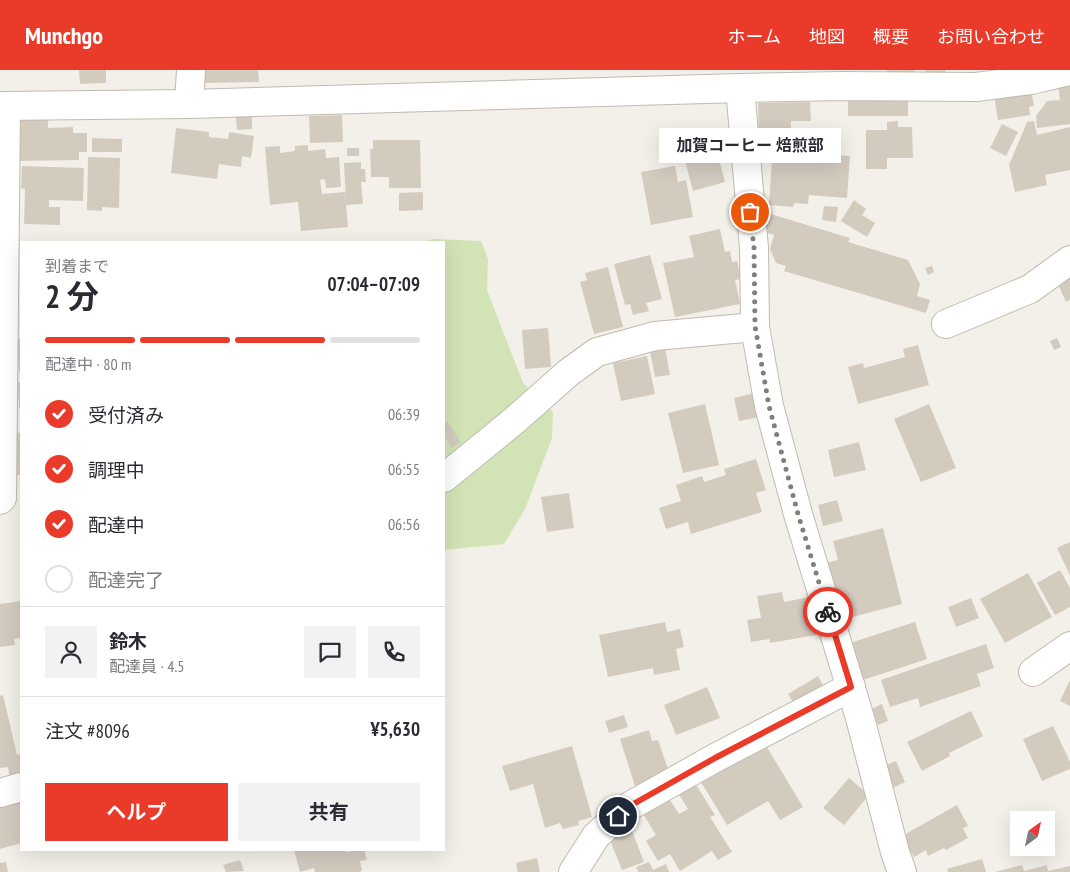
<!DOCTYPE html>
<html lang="ja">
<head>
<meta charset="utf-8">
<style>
  :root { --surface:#fff; --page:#f2f2f3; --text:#2b2b33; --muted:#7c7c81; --line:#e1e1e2; --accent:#ea3a2a }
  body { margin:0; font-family:"PT Sans Narrow","Noto Sans JP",sans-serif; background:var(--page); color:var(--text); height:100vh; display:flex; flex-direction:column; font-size:19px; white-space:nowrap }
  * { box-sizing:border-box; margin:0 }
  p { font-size:16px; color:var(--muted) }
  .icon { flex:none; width:28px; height:28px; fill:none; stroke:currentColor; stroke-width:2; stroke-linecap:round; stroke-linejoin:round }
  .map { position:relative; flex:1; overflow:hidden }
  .panel { position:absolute; left:20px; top:171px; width:425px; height:610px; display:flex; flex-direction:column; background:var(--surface); border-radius:0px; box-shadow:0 5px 20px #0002 }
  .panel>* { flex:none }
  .needle { width:32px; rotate:33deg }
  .controls { position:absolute; left:1010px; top:741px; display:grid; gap:10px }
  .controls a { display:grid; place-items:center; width:45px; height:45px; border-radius:0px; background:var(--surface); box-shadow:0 5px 20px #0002; font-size:25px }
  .pin { position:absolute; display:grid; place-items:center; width:42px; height:42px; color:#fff; margin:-21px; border:2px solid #fff; border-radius:50%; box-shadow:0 1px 5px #0007 }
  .courier { position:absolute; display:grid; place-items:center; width:50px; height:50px; margin:-25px; border:4px solid #ea3a2a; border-radius:50%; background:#fff; color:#222; box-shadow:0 1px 6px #0007 }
  .bubble { position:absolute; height:35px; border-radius:0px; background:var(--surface); box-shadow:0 5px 20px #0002; font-size:16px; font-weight:700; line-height:35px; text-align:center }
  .overview em { font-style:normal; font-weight:700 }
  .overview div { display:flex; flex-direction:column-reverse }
  .overview { display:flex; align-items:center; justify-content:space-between; height:85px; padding:0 25px }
  h1 { font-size:32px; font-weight:700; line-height:38px }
  .bar { display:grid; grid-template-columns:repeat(4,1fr); gap:8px 5px; align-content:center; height:60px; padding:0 25px }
  .bar i { height:6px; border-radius:4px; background:var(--line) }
  .bar .active { background:var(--accent) }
  .bar p { grid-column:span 4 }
  .line { display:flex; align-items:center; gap:12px; padding:0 25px; border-top:1px solid var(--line) }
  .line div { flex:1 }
  .round { display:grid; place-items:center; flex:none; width:52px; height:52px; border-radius:0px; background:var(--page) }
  ol { padding:0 25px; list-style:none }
  li { display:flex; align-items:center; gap:15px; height:55px }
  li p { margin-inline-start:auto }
  li .icon { padding:5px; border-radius:50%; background:var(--accent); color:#fff; stroke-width:4 }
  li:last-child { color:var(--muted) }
  li i { width:28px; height:28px; border:2px solid var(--line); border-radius:50% }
  .cta { display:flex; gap:10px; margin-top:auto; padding:10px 25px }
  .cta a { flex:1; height:58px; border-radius:0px; background:var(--accent); color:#fff; font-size:20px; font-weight:700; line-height:58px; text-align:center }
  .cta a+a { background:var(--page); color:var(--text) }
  header { display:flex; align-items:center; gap:30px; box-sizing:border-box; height:70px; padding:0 25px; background:var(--accent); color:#fff }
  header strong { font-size:24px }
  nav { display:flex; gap:28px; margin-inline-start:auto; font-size:18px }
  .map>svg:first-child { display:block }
  .green { fill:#d2e4b5 }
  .building { fill:#d4cbbf }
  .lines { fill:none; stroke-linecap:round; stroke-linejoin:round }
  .minor-casing { stroke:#c1baaf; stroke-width:30 }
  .minor { stroke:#fff; stroke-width:28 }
  .done { stroke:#837e76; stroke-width:5; stroke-dasharray:0 9 }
  .route { stroke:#ea3a2a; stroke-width:6 }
</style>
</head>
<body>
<header>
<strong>Munchgo</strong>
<nav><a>ホーム</a><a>地図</a><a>概要</a><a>お問い合わせ</a></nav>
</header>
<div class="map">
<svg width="1070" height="802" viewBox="0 0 1070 802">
  <rect width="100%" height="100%" fill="#f3f0e9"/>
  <polygon class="green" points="434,169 481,171 488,189 487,220 523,313 553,342 552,368 525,439 504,474 444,480 444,172 421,172"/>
  <g class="building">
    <polygon points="79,0 106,0 106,13 80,14"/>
    <polygon points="202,0 258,0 259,12 202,13"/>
    <polygon points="887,0 915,0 916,3 889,9"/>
    <polygon points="925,0 945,0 946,4 927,8"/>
    <polygon points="1070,8 1070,54 1037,58 1036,46 1047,31 1060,30 1057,9"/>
    <polygon points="1031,20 1034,36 1029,37 1030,45 998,50 994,26"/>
    <polygon points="908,28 908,46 848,46 848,29"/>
    <polygon points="810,32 811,51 791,51 791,74 759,75 758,33"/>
    <polygon points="342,45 343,72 310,73 309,46"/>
    <polygon points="236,47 252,47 252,59 237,60"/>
    <polygon points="16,49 48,49 48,58 73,57 73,63 87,63 87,82 79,82 79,90 17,91"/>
    <polygon points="898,51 898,57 912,57 913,88 887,88 887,99 866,99 866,60 887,60 887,52"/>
    <polygon points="1034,51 1037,65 1070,57 1070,100 1045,105 1047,115 1015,122 1009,95 1027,52"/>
    <polygon points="1002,54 1018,62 1006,86 990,78"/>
    <polygon points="176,58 209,62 209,67 228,69 229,62 254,66 251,88 242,86 241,97 219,94 217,109 171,103"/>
    <polygon points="711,59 725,112 693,121 682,79 694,76 691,64"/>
    <polygon points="92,68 122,69 122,82 92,82"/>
    <polygon points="373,70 420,70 421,118 389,118 389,107 371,107 370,79 373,79"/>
    <polygon points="308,75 308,81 325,79 326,88 339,87 341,117 326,118 325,109 320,110 322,124 345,122 346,132 344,93 361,92 361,99 365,99 366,112 361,112 363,134 346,135 348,157 301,161 298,132 270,135 265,77 280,76 280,83 295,81 295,76"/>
    <rect x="347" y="78" width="12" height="8"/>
    <polygon points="821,84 850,86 847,128 809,125 808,134 794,133 793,137 769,135 772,89 820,92"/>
    <polygon points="88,87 120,88 119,138 102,137 102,141 87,140"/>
    <polygon points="22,96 84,98 83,131 49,130 49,137 60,137 60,155 24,154 25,119 21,118"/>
    <polygon points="675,96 678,112 686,110 693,147 651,155 641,102"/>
    <polygon points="423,122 423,140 399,141 399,123"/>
    <polygon points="854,130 866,139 862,145 875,153 867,167 841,151"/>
    <polygon points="824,136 838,137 836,152 822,150"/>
    <polygon points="764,142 850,168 848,172 908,190 920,214 917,226 930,230 926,243 784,201 786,196 776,193 770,179 774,165 758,160"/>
    <polygon points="720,159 725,182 730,181 732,192 737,191 741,209 735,210 740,234 675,247 663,193 694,187 689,166"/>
    <polygon points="650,185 662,229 646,233 649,241 633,245 630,234 625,235 614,194"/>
    <polygon points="932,196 934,202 928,205 925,198"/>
    <polygon points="608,197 623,257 594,264 580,212 587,210 585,203"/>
    <polygon points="1070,200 1070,230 1066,232 1058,214 1067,210 1064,202"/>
    <polygon points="548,258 551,297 525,299 522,260"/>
    <polygon points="1057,268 1061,277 1054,280 1050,271"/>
    <polygon points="17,269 21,269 21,302 19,302"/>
    <polygon points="918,275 929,315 858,334 848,297 863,293 864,298 905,287 903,279"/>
    <polygon points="665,278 670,305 655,307 650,281"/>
    <polygon points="647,286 655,324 621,331 613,293"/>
    <polygon points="21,312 21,338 19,338 18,313"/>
    <polygon points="755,323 760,347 739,351 734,328"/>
    <polygon points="705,334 719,395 683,403 668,343"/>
    <polygon points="929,334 956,398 921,412 894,349"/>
    <polygon points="447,351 461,372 452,378 444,365 444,353"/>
    <polygon points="11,362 21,363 21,405 9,405"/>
    <polygon points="859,372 866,400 834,407 828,380"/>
    <polygon points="756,389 766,420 756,423 762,442 691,464 688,452 666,459 659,438 681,431 676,415 702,406 704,412 726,405 724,399"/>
    <polygon points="569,423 574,458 547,462 541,427"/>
    <polygon points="837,430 843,451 823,456 818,435"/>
    <polygon points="883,458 902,534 837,551 822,494 838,490 833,471"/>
    <polygon points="1070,472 1070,505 1057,478"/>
    <polygon points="1060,500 1070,518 1070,537 1055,545 1037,513"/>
    <polygon points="1028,503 1052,547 1005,573 980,529"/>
    <polygon points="782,522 784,532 809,527 816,565 770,573 769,569 751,572 747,550 761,548 757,526"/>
    <polygon points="971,528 979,548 956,557 948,537"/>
    <polygon points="21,531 21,568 14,569 15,575 0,577 0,534"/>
    <polygon points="665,552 667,562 680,559 684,577 676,579 680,600 654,605 653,598 608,607 599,565"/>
    <polygon points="915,552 927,589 863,610 850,573"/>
    <polygon points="986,574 994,598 977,604 981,616 920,637 918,628 890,637 881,610"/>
    <polygon points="818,606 824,617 795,635 788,624"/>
    <polygon points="1070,610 1070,636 1060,631"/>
    <polygon points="707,617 720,648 676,665 664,635"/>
    <polygon points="3,625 17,685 21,684 21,706 10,709 8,697 0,698 0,626"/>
    <polygon points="882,634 888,651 878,655 871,639"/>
    <polygon points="971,641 983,666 949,683 950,686 922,701 907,672"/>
    <polygon points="624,645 628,657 609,663 605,651"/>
    <polygon points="1053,656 1070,692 1070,699 1042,711 1023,669"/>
    <polygon points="649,660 652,671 658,670 670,705 635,716 620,669"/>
    <polygon points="765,674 803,737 780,750 768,731 727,755 701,712"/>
    <polygon points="572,676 592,747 578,751 579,755 563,759 560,753 545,758 533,714 510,721 502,696"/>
    <polygon points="896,691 905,712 891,719 881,697"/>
    <polygon points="849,708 869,725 844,755 823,738"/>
    <polygon points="693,710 715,745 710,747 732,782 718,790 712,781 680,801 670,784 658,791 646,771 656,765 640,739 666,724 679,744 688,739 676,720"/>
    <polygon points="21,728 21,773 0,779 0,735"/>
    <polygon points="957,735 968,756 963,758 968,768 946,780 944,778 928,786 926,780 914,787 902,766"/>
    <polygon points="632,761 644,792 622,800 610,770"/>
    <polygon points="294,780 345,780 346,782 364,780 367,790 360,791 362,801 358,802 315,802 314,798 300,802"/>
    <polygon points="537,788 540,802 518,802 516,793"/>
    <polygon points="982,789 986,802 948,802 947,799"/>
    <polygon points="240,790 244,801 226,802 223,795"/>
    <polygon points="6,792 8,802 0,802 0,793"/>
    <polygon points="649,792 653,800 666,794 669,802 638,802 636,797"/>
    <polygon points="1022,795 1024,801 1047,795 1048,801 1070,796 1070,802 995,802"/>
  </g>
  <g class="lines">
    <g class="minor-casing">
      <g id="minor">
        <polyline points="740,18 754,178 755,257 769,336 798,444 860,648 895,782 902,802"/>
        <polyline points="189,34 191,0"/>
        <polyline points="0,36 189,34 740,18 841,16 976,17 1031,10 1070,1"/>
        <polyline points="946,254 1030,219 1070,190"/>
        <polyline points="444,408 515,350 568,303 597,282 655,266 755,257"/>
        <polyline points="0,430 2,428 6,36"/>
        <polyline points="1033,602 1070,576"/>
        <polyline points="0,723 21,717"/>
        <polyline points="573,802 596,766 628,737 715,688 851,617"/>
      </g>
    </g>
    <use href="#minor" class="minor"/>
  </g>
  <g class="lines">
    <polyline class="done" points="750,142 754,178 755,256 769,336 798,444 828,542"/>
    <polyline class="route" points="618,746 628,737 715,688 851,617 828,542"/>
  </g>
</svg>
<div class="controls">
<a><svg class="needle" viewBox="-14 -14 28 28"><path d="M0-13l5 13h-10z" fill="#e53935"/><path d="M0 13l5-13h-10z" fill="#7c7c81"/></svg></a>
</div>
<div class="pin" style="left:750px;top:142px;background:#ea580c"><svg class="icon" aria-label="bag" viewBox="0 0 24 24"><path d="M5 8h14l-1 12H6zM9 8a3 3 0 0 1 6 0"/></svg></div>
<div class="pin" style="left:618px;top:746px;background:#1f2937"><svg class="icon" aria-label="home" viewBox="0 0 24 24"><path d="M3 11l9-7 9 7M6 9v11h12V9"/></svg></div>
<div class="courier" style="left:828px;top:542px"><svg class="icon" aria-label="bike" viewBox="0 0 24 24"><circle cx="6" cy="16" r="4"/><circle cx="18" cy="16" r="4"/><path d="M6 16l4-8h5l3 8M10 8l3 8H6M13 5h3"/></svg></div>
<div class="bubble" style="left:659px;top:58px;width:182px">加賀コーヒー 焙煎部</div>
<section class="panel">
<div class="overview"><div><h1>2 分</h1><p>到着まで</p></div><em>07:04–07:09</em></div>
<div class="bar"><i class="active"></i><i class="active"></i><i class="active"></i><i></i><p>配達中 · 80 m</p></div>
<ol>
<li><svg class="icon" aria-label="check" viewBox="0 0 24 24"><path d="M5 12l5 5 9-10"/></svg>受付済み<p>06:39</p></li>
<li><svg class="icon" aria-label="check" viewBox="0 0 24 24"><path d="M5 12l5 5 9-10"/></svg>調理中<p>06:55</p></li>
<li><svg class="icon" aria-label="check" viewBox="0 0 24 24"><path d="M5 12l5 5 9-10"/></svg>配達中<p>06:56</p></li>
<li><i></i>配達完了</li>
</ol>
<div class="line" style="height:90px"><a class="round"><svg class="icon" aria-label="person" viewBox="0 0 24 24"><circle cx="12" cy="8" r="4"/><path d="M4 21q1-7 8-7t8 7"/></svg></a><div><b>鈴木</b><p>配達員 · 4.5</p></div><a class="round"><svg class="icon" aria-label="chat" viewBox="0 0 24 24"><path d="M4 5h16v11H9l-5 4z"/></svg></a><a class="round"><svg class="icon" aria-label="phone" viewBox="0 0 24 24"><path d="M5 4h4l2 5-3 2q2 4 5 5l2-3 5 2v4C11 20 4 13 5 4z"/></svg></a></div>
<div class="line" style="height:65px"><div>注文 #8096</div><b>¥5,630</b></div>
<div class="cta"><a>ヘルプ</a><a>共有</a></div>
</section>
</div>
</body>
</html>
